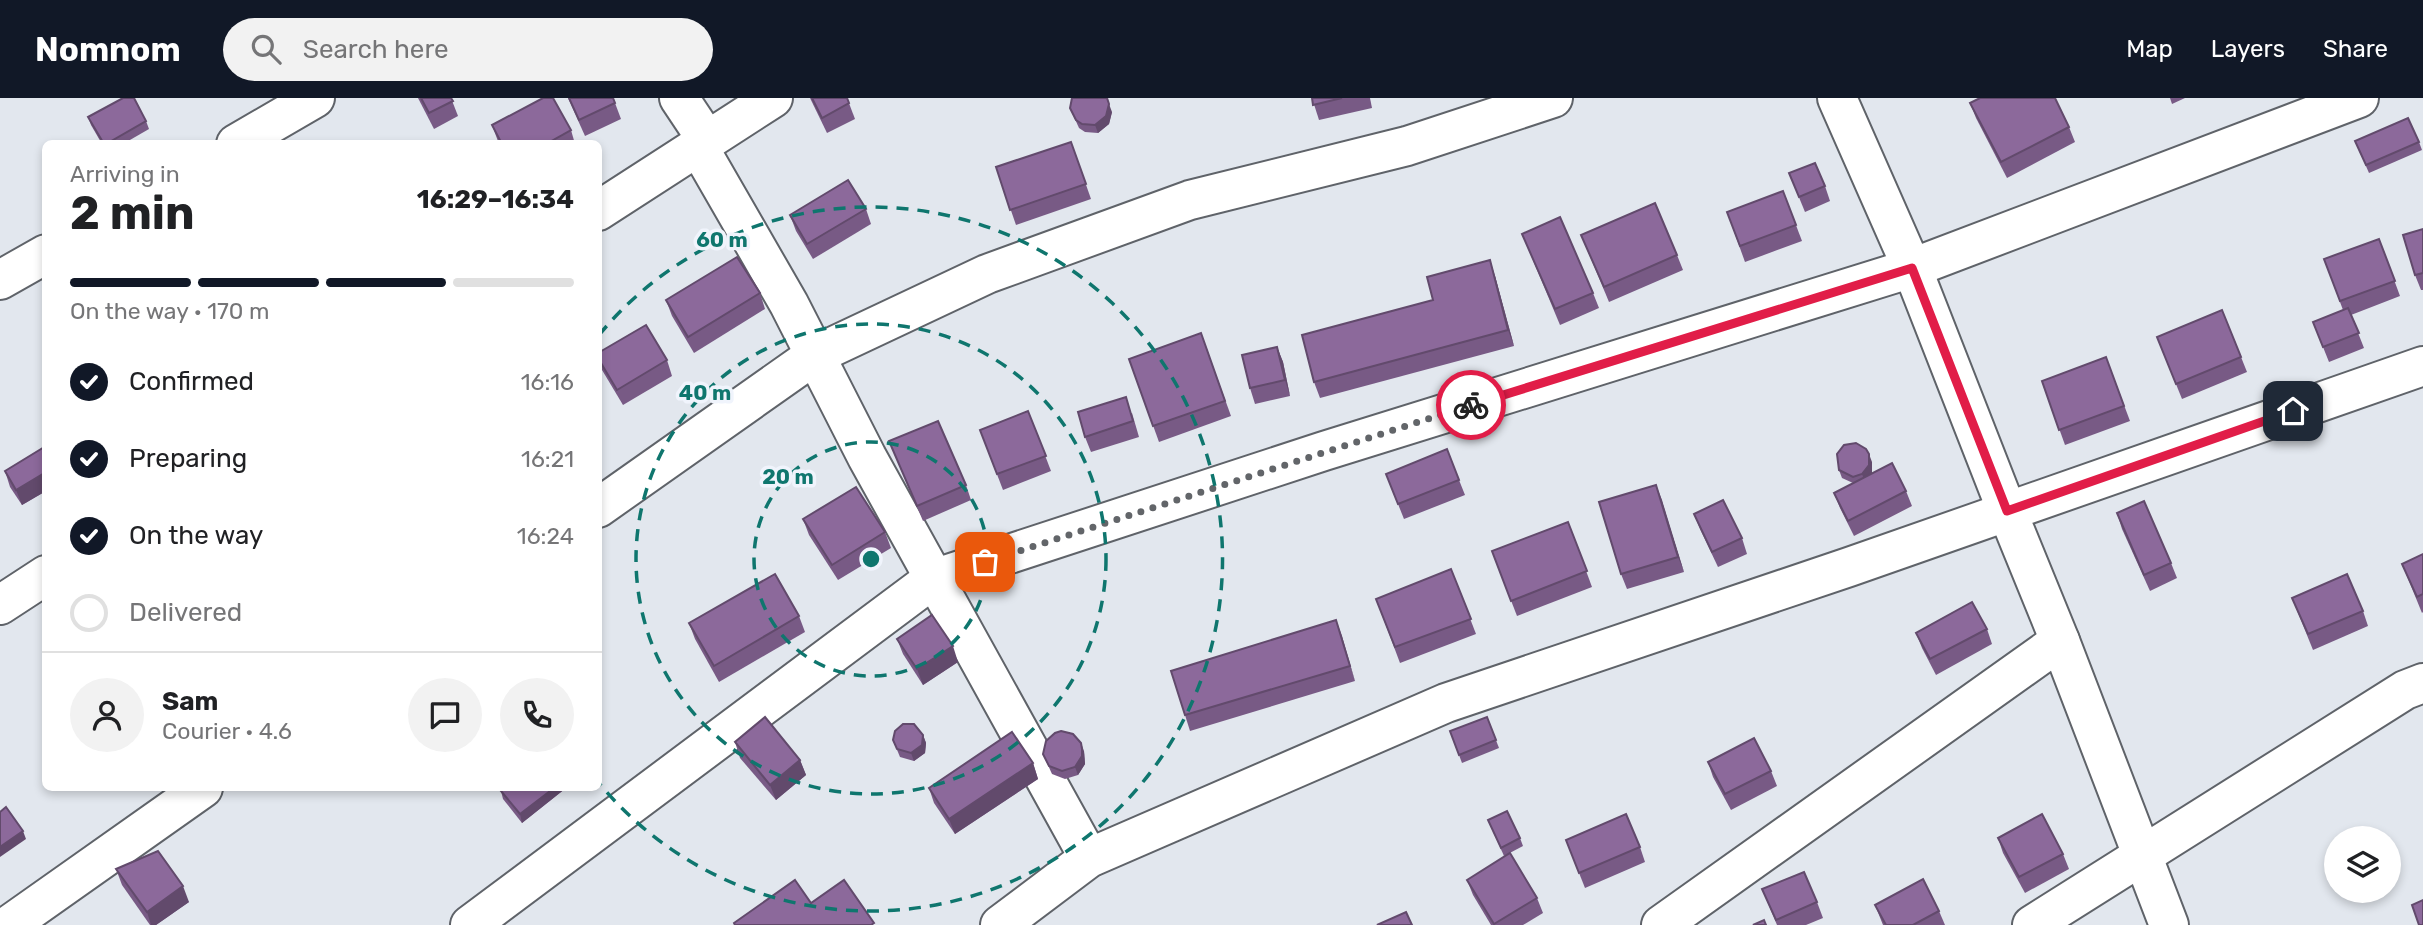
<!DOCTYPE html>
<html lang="en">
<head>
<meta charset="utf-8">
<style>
  :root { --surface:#fff; --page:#f2f2f2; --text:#202124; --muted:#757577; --line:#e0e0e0; --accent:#111827 }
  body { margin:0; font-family:Rubik,sans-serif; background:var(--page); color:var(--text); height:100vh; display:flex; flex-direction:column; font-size:26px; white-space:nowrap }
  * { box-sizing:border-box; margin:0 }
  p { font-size:23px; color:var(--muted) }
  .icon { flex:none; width:38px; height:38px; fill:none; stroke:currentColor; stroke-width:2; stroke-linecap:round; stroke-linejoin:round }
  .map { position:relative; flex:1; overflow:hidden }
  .panel { position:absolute; left:42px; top:42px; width:560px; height:651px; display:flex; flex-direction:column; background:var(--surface); border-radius:10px; box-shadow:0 4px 10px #0003 }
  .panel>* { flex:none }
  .buttons { position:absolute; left:2324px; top:728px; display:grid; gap:14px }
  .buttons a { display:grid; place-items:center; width:77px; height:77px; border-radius:50%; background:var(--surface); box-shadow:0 4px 10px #0003; font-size:35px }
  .pin { position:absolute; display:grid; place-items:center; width:60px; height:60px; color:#fff; margin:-30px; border-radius:14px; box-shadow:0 4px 10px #0006 }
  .courier { position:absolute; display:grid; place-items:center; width:70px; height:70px; margin:-35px; border:5px solid #e11d48; border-radius:50%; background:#fff; color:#222; box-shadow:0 2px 9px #0007 }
  .headline em { font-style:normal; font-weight:700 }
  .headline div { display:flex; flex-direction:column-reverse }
  .headline { display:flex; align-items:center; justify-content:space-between; height:119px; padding:0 28px }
  h1 { font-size:46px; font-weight:700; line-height:52px }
  .bar { display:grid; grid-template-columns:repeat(4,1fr); gap:10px 7px; align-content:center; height:84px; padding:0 28px }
  .bar i { height:9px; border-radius:5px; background:var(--line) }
  .bar .on { background:var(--accent) }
  .bar p { grid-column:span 4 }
  .line { display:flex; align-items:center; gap:18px; padding:0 28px; border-top:2px solid var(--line) }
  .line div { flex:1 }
  .round { display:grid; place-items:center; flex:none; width:74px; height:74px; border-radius:37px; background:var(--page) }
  ol { padding:0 28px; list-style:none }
  li { display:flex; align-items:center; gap:21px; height:77px }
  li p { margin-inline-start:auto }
  li .icon { padding:7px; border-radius:50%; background:var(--accent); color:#fff; stroke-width:4 }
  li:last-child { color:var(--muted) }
  li i { width:38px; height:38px; border:4px solid var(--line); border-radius:50% }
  header { display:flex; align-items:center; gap:42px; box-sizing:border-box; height:98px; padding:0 35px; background:var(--accent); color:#fff }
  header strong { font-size:33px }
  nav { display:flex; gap:38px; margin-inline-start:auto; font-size:24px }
  .search { width:490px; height:63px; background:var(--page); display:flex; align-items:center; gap:18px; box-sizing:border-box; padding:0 24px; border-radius:38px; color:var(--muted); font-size:26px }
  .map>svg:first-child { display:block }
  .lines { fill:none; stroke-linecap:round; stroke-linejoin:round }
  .minor-casing { stroke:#5f6369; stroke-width:42 }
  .minor { stroke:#fff; stroke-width:38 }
  .wall { fill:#785a85 }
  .shaded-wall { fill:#624a6c }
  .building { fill:#8c699b; stroke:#624a6c; stroke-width:2 }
  .done { stroke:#626569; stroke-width:7; stroke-dasharray:0 12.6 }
  .route { stroke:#e11d48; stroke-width:9 }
  .ring { fill:none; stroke:#0f766e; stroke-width:3.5; stroke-dasharray:12 9 }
  .centre { fill:#0f766e; stroke:#f0f4fc; stroke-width:3.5 }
  .ring-label { font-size:21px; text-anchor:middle; font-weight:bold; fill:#0f766e; stroke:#f0f4fc; stroke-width:7; stroke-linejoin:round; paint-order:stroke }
</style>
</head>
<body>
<header>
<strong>Nomnom</strong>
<div class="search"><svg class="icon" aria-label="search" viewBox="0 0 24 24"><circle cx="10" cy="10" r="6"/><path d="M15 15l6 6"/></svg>Search here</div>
<nav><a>Map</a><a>Layers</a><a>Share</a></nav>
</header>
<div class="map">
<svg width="2423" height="827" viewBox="0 0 2423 827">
  <rect width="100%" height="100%" fill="#e2e7ee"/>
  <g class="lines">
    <g class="minor-casing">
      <g id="minor">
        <polyline points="679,0 707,42"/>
        <polyline points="1837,0 1912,170 2007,413 2060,543 2169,827"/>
        <polyline points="236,46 315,0"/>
        <polyline points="698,48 789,206 867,359 1089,760"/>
        <polyline points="598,113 773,0"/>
        <polyline points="0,182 46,156"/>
        <polyline points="598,410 815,257 987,176 1190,102 1407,48 1553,0"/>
        <polyline points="0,507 46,477"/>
        <polyline points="9,827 203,690"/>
        <polyline points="470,827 933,481 1324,353 1912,170 2359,0"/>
        <polyline points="1000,827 1089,760 1446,605 1849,469 2423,268"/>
        <polyline points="1661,827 2060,543"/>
        <polyline points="2032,827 2405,592 2423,585"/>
      </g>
    </g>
    <use href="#minor" class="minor"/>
  </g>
  <g class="wall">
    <polygon points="418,0 451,0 458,18 434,31"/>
    <polygon points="568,0 615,5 621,21 585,38"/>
    <polygon points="810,0 847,0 855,21 827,35"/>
    <polygon points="1312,0 1370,0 1372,10 1319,22"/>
    <polygon points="2170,0 2185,0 2172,6"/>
    <polygon points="1970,5 2069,29 2075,44 2007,80 1976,20"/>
    <polygon points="1070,10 1112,14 1109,26 1098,35 1085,34 1079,30"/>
    <polygon points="88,19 146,23 149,31 123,46 102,46 91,27"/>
    <polygon points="492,27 571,32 575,46 499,46"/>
    <polygon points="2355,43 2419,44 2422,52 2369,75"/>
    <polygon points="1071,44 1091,101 1016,127 996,69"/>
    <polygon points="1789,75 1825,88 1830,103 1805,114"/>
    <polygon points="1783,93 1802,143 1745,164 1727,114"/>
    <polygon points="866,111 871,126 813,161 796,133 790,117"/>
    <polygon points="2423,131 2423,192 2421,192 2415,177"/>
    <polygon points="1522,136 1593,195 1599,210 1560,227"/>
    <polygon points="1581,137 1677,157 1683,172 1609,204"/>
    <polygon points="2379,141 2400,198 2351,217 2364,250 2329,264 2313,224 2343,212 2324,161"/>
    <polygon points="1495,178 1514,248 1320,300 1314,284 1433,202"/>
    <polygon points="760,195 765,211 694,255 672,218 666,202"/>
    <polygon points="1201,235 1231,318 1159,344 1129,261"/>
    <polygon points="2157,239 2241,259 2247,274 2182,301"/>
    <polygon points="1277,249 1283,264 1290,298 1255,306 1250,290"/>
    <polygon points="598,255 667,262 672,278 623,307 602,272 598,263"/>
    <polygon points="2106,259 2130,323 2065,347 2042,283"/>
    <polygon points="1028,313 1051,373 1003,392 980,332"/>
    <polygon points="1132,315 1139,339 1091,354 1085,339"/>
    <polygon points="889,343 966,387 971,402 923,423"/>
    <polygon points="46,348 46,393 22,407 10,389 5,373"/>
    <polygon points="1872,364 1872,375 1906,393 1912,408 1854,438 1840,410 1834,395 1853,385 1842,380 1839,372"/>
    <polygon points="1386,376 1459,382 1465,397 1404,421"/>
    <polygon points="1656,387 1684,474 1627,491 1621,476"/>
    <polygon points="2117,415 2171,465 2177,480 2150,493 2122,431"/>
    <polygon points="1694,416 1742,440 1747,456 1718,469 1700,431"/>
    <polygon points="803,421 885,434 891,450 838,482 809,437"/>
    <polygon points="1568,424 1592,489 1517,518 1492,453"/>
    <polygon points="2423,456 2423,514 2422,515 2402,466"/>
    <polygon points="1451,471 1476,536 1400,565 1376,501"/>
    <polygon points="2292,500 2363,513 2368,528 2313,552"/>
    <polygon points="799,518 805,534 719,584 695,541 689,525"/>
    <polygon points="1336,522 1355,583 1190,633 1185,617"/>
    <polygon points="1987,531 1992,546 1936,577 1922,550 1916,535"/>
    <polygon points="897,541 958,564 923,587 903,556"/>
    <polygon points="1487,619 1499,650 1462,665 1450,633"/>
    <polygon points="923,637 926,645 925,655 914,663 900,659 893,642"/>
    <polygon points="735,644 800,662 806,677 776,702 740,660"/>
    <polygon points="1084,653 1085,666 1078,677 1065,681 1052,676 1043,656"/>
    <polygon points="1708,664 1771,673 1777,688 1731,712 1713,679"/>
    <polygon points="1033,665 1038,681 955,736 934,705 929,690"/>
    <polygon points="504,690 566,690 522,725 503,701 501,693"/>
    <polygon points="1488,722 1520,740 1523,748 1504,758"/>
    <polygon points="1998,740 2063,756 2069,771 2025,795 2003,755"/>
    <polygon points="1566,742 1640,749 1645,764 1585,790"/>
    <polygon points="116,771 189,804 156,827 150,827 122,787"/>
    <polygon points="1467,782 1537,800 1543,815 1523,827 1491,827 1473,797"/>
    <polygon points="1762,791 1817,804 1823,820 1806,827 1777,827"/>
    <polygon points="1875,807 1939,813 1945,827 1883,827"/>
  </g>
  <g class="shaded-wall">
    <polygon points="1109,6 1112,14 1109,26 1098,35 1095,27"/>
    <polygon points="1490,162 1495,178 1514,248 1508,232"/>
    <polygon points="1277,249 1283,264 1290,298 1285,282"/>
    <polygon points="1869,356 1872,364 1872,375 1865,384 1862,376"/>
    <polygon points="46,374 46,393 22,407 16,392"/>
    <polygon points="1656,387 1662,402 1684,474 1678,459"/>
    <polygon points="1336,522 1342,538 1355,583 1350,568"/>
    <polygon points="953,548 958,564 923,587 917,571"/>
    <polygon points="923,637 926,645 925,655 914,663 911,655"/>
    <polygon points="1081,645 1084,653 1085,666 1078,677 1075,669"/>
    <polygon points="800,662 806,677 776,702 770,687"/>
    <polygon points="1033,665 1038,681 955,736 949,721"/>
    <polygon points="554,690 566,690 522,725 520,716"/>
    <polygon points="23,733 26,741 0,759 0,749"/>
    <polygon points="183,788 189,804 156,827 151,827 147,814"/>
  </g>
  <g class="building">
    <polygon points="123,0 134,0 146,23 106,46 104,46 88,19"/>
    <polygon points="421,0 451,0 453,3 429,15"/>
    <polygon points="543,0 553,0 571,32 546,46 502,46 492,27"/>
    <polygon points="569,0 613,0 615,5 579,22"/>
    <polygon points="812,0 847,0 849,5 822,20"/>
    <polygon points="1072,0 1107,0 1109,6 1106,18 1095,27 1082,26 1076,22 1070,10"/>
    <polygon points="1312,0 1342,0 1313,7"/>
    <polygon points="1980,0 2055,0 2069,29 2001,64 1970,5"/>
    <polygon points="2408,20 2419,44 2366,67 2355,43"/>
    <polygon points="1071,44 1086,86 1010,112 996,69"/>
    <polygon points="1815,65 1825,88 1799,99 1789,75"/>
    <polygon points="848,82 866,111 807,146 790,117"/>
    <polygon points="1783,93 1796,127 1740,148 1727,114"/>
    <polygon points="1655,105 1677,157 1604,189 1581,137"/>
    <polygon points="1560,119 1593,195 1555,211 1522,136"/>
    <polygon points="2423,131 2423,175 2415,177 2403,137"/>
    <polygon points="2379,141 2395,183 2340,203 2324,161"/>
    <polygon points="737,159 760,195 688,239 666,202"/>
    <polygon points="1490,162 1508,232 1314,284 1302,237 1433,202 1427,179"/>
    <polygon points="2348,210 2359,235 2323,249 2313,224"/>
    <polygon points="2222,212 2241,259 2176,286 2157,239"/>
    <polygon points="646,227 667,262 617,292 598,260 598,255"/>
    <polygon points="1201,235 1225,303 1153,328 1129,261"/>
    <polygon points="1277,249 1285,282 1250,290 1242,257"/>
    <polygon points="2106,259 2124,308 2059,332 2042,283"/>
    <polygon points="1126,299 1133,323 1085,339 1078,314"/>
    <polygon points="1028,313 1046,358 997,376 980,332"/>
    <polygon points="938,323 966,387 917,408 889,343"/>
    <polygon points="1856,345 1866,351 1869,356 1869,367 1862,376 1853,379 1839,372 1837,356 1844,347"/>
    <polygon points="46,348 46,374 16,392 5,373"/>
    <polygon points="1447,351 1459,382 1398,406 1386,376"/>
    <polygon points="1892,365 1906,393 1848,423 1834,395"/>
    <polygon points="1656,387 1678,459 1621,476 1599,404"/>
    <polygon points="856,389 885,434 832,467 803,421"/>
    <polygon points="1723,402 1742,440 1712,454 1694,416"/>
    <polygon points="2144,403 2171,465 2144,477 2117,415"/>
    <polygon points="1568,424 1587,473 1511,503 1492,453"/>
    <polygon points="2423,456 2423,496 2417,499 2402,466"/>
    <polygon points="1451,471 1471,521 1395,549 1376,501"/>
    <polygon points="775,476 799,518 714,568 689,525"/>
    <polygon points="2347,476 2363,513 2308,536 2292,500"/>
    <polygon points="1972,504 1987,531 1930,561 1916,535"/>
    <polygon points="932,517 953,548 917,571 897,541"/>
    <polygon points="1336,522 1350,568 1185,617 1171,573"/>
    <polygon points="765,619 800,662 770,687 735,644"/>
    <polygon points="1487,619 1496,642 1459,657 1450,633"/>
    <polygon points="903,626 914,626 923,637 922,647 911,655 897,651 893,642 895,633"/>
    <polygon points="1061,633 1073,636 1081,645 1082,651 1082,658 1075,669 1062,673 1049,668 1043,656 1046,643 1055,635"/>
    <polygon points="1012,634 1033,665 949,721 929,690"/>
    <polygon points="1754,640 1771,673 1725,696 1708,664"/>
    <polygon points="504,690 554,690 520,716 501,693"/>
    <polygon points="6,709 23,733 0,749 0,714"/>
    <polygon points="1507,713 1520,740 1501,750 1488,722"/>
    <polygon points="1626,716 1640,749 1579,775 1566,742"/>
    <polygon points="2042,716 2063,756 2019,779 1998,740"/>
    <polygon points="158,753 183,788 147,814 116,771"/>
    <polygon points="1510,755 1537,800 1494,826 1467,782"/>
    <polygon points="1804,774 1817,804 1776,822 1762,791"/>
    <polygon points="1923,781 1939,813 1913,827 1886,827 1875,807"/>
    <polygon points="795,782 811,805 844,782 874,825 871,827 735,827 734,825"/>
    <polygon points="2423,802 2423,827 2419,827 2412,807"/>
    <polygon points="1406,814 1412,827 1377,827"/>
    <polygon points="1764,822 1766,827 1753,827"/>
  </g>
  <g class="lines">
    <polyline class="done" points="985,464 1471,307"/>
    <polyline class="route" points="1471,307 1912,170 2007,413 2293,313"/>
  </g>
  <g class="ring">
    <circle cx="871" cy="461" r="117"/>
    <circle cx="871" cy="461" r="235"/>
    <path d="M599 237A352 352 0 1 1 599 685"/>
  </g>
  <circle cx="871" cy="461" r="10" class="centre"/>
  <g class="ring-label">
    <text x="722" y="149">60 m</text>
    <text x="705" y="302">40 m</text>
    <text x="788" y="386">20 m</text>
  </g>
</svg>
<div class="buttons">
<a><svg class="icon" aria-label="layers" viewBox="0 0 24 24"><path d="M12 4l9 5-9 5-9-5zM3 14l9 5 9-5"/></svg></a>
</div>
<div class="pin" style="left:985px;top:464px;background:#ea580c"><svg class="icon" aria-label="bag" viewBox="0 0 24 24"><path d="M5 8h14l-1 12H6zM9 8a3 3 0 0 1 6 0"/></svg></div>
<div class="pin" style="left:2293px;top:313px;background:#1f2937"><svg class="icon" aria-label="home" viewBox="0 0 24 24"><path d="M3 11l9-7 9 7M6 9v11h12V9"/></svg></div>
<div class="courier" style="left:1471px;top:307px"><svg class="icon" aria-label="bike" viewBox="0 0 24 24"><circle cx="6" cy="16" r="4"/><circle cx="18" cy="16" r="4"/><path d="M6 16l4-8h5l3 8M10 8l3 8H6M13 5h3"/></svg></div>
<section class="panel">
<div class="headline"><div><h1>2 min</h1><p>Arriving in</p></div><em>16:29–16:34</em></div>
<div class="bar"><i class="on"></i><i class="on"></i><i class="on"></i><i></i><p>On the way · 170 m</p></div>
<ol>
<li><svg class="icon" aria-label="check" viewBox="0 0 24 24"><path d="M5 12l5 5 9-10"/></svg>Confirmed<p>16:16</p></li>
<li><svg class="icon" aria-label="check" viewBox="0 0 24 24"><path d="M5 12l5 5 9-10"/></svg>Preparing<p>16:21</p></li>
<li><svg class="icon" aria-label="check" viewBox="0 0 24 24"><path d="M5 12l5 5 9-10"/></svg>On the way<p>16:24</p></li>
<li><i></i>Delivered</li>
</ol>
<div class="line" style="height:126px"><a class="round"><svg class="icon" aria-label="person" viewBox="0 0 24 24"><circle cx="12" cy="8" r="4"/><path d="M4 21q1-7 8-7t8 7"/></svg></a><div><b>Sam</b><p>Courier · 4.6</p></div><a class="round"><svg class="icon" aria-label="chat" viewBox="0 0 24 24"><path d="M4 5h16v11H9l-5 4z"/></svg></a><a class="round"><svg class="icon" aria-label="phone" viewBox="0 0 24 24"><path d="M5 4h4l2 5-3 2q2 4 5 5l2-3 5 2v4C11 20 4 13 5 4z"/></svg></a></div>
</section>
</div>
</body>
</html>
